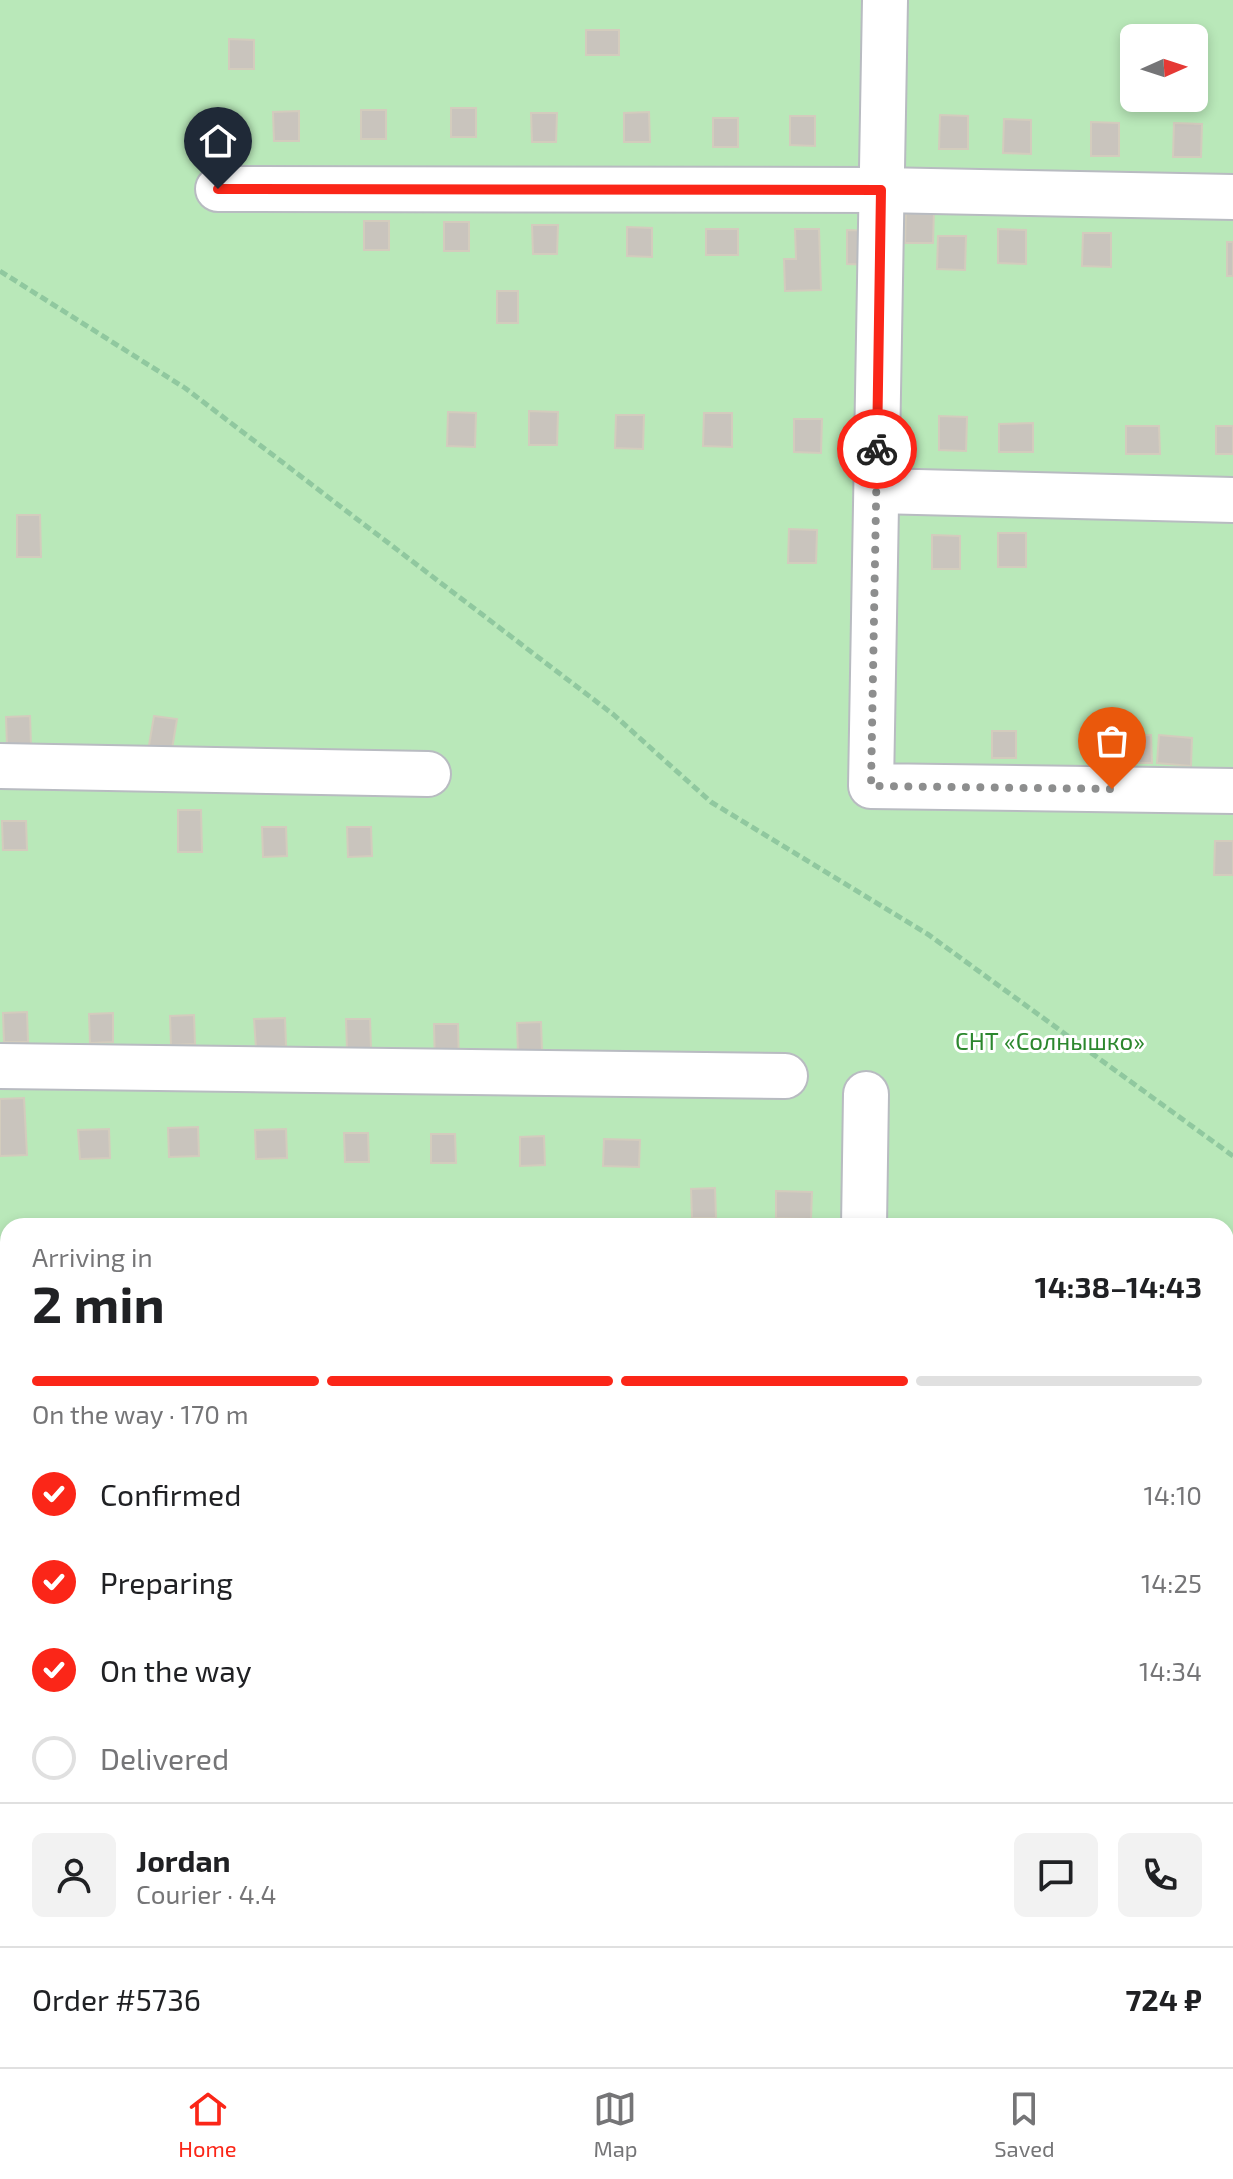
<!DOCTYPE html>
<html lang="en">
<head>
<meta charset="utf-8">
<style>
  :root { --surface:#fff; --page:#f2f2f2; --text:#202124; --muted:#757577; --line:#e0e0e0; --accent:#fb2618 }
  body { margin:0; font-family:"Exo 2",sans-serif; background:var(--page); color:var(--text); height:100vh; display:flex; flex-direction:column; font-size:30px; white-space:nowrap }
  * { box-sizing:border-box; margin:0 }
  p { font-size:26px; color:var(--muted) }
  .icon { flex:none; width:44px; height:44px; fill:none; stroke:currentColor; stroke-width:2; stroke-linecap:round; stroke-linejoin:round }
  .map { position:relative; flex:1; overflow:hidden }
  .side { position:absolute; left:0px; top:1218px; width:1234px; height:850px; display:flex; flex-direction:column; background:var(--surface); border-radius:24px 24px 0 0; box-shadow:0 4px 12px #0003 }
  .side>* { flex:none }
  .needle { width:52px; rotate:87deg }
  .tools { position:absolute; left:1120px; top:24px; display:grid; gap:16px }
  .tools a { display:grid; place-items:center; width:88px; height:88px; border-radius:12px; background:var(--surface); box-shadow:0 4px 12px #0003; font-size:40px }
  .pin { position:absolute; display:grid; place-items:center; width:68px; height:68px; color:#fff; margin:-82px -34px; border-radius:50% 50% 50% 0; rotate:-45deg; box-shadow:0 0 8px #0007 }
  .pin .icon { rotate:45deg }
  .courier { position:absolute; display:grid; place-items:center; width:80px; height:80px; margin:-40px; border:6px solid #fb2618; border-radius:50%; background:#fff; color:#222; box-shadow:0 2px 10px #0007 }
  .overview em { font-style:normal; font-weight:700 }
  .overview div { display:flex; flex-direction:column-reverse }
  .overview { display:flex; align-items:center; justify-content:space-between; height:136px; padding:0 32px }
  h1 { font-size:52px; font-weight:700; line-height:60px }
  .bar { display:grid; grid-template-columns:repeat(4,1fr); gap:12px 8px; align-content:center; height:96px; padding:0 32px }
  .bar i { height:10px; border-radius:6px; background:var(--line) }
  .bar .on { background:var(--accent) }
  .bar p { grid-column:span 4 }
  .line { display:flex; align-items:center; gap:20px; padding:0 32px; border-top:2px solid var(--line) }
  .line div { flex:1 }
  .round { display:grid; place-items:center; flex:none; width:84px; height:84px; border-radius:12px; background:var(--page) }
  ol { padding:0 32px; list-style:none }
  li { display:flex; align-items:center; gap:24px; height:88px }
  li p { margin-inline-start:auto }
  li .icon { padding:8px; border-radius:50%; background:var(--accent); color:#fff; stroke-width:4 }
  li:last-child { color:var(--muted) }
  li i { width:44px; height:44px; border:4px solid var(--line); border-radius:50% }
  .dock { display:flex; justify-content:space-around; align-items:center; height:112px; border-top:2px solid var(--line); background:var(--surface); font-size:22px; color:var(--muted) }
  .dock a { display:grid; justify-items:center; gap:4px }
  .dock .on { color:var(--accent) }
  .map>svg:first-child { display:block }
  .green { fill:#b9e8b9; fill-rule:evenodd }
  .building { fill:#c9c4bd; stroke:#d3ccbd; stroke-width:2 }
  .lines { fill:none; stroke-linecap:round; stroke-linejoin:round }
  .minor-casing { stroke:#b8bbc1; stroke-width:48 }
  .path { stroke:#90c89f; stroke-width:5; stroke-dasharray:8 4; stroke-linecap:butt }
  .minor { stroke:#fff; stroke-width:44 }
  .done { stroke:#8d8e8e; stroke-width:8; stroke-dasharray:0 14.4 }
  .route { stroke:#fb2618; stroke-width:10 }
  .labels { text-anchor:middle; stroke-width:6; stroke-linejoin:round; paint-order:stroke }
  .park-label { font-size:24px; fill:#2c872e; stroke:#fff }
</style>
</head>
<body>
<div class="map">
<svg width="1233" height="2067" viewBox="0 0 1233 2067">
  <rect width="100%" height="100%" fill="#eeeadf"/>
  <path class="green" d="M0 0H1233V2067H0ZM1134 38H1194V98H1134ZM8 1226H1226V2060H8Z"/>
  <g class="building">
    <rect x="586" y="30" width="33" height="25"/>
    <polygon points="229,39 254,40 254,69 229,69"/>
    <rect x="451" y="108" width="25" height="29"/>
    <rect x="361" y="110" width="25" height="29"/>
    <polygon points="299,111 299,141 274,141 273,112"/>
    <polygon points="649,112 650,142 624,142 624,113"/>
    <polygon points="531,113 557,113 556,142 532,142"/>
    <polygon points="940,115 968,116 968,149 939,149"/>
    <polygon points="790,116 815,116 815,146 790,145"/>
    <rect x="713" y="118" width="25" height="29"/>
    <polygon points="1004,119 1031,120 1031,154 1003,153"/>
    <polygon points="1091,122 1119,123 1119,156 1091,156"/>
    <polygon points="1174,123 1202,124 1201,157 1173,157"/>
    <polygon points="906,209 934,210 933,243 905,243"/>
    <rect x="364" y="221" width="25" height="29"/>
    <rect x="444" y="222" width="25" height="29"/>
    <polygon points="532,225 558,225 557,254 533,254"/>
    <polygon points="627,227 652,228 652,257 627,256"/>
    <rect x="706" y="229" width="32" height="26"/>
    <polygon points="795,229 819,229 821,290 785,291 784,259 796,259"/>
    <polygon points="998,229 1026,230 1026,264 998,263"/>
    <polygon points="847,230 875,231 874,265 847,264"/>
    <polygon points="1083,233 1111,233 1111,267 1082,266"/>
    <polygon points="938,236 966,236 965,270 937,269"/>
    <rect x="1227" y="242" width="6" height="34"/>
    <rect x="497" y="291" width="21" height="32"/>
    <polygon points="529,411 558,412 557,445 529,445"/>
    <polygon points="448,412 476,413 475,447 447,446"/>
    <polygon points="704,413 732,413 732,447 703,446"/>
    <polygon points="616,415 644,415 643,449 615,448"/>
    <polygon points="939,416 967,417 966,451 939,450"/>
    <polygon points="794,419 822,419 821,453 794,452"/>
    <polygon points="1033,423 1033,452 999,452 999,424"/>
    <polygon points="1126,426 1159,426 1160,454 1126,454"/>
    <rect x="1216" y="426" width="17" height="28"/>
    <polygon points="17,515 40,515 41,557 17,557"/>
    <polygon points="789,529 817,530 816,563 788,563"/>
    <rect x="998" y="533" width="28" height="34"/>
    <polygon points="932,535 960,536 960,569 932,569"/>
    <polygon points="30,716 31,745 7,746 6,717"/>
    <polygon points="154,716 177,719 170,761 147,757"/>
    <rect x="992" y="731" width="24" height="27"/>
    <polygon points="1151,735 1152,763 1127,763 1127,736"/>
    <polygon points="1159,735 1192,738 1191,766 1157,763"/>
    <polygon points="178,810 201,810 202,852 178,852"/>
    <polygon points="2,821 26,821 27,850 3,850"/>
    <polygon points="262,827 286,827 287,856 263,857"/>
    <polygon points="347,827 371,827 372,856 348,857"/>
    <polygon points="1215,841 1233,841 1233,875 1214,875"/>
    <polygon points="27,1012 28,1042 4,1042 3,1013"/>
    <polygon points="113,1013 113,1042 90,1043 89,1014"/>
    <polygon points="194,1015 195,1044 171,1045 170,1016"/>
    <polygon points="285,1018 286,1046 256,1048 254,1019"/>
    <polygon points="346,1019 370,1019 371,1048 347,1049"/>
    <polygon points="541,1022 542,1051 518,1052 517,1023"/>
    <polygon points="434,1024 458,1024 459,1067 435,1068"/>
    <polygon points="24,1098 27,1155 0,1156 0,1099"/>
    <polygon points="198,1127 199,1156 169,1157 168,1128"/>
    <polygon points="109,1129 110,1158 80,1159 78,1130"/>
    <polygon points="286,1129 287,1158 256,1159 255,1130"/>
    <polygon points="344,1133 368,1133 369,1162 345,1162"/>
    <polygon points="431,1134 455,1134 456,1163 431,1163"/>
    <polygon points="544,1136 545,1165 520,1166 520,1137"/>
    <polygon points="604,1139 640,1140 639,1167 603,1166"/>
    <polygon points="715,1188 716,1218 692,1218 691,1189"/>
    <polygon points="776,1191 812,1192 811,1219 776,1218"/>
    <polygon points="0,1317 8,1317 8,1346 0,1347"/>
    <rect x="0" y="1428" width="8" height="29"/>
    <polygon points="0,1622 3,1622 5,1653 0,1654"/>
    <rect x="0" y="1732" width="8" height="31"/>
    <polygon points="0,1925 4,1925 5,1953 0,1953"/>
    <polygon points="8,2036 8,2060 20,2060 20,2063 0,2064 0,2037"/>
    <polygon points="70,2060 94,2060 94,2065 70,2066"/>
    <polygon points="154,2060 178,2060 178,2066 154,2067"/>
    <rect x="236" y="2060" width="24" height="7"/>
    <polygon points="326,2060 357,2060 357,2067 327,2067"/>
    <polygon points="416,2060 439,2060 440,2067 416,2067"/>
    <rect x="495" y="2060" width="24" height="7"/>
    <rect x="585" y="2060" width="24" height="7"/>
    <rect x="669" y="2060" width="24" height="7"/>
    <rect x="758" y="2060" width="24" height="7"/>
    <rect x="907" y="2060" width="24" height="7"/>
    <polygon points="964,2060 987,2060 988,2067 964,2067"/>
    <rect x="1109" y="2060" width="28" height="7"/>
    <polygon points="1218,2060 1219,2067 1190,2067 1190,2061"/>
  </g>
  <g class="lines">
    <g class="minor-casing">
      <g id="minor">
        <polyline points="885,0 871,786 1233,791"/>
        <polyline points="218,189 881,190 1233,197"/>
        <polyline points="877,491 1233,500"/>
        <polyline points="0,766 428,774"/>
        <polyline points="0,1066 785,1076"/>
        <polyline points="864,1226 866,1094"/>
        <polyline points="0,1377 8,1377"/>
        <polyline points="0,1682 8,1682"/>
        <polyline points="1226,1703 1233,1703"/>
        <polyline points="0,1988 8,1988"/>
        <polyline points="1226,2014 1233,2014"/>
        <polyline points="851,2067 851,2060"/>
      </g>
    </g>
    <polyline class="path" points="0,271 185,388 614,715 711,802 929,935 1233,1156"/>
    <use href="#minor" class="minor"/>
  </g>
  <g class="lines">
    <polyline class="done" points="877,449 871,786 1112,789"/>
    <polyline class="route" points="218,189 881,190 877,449"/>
  </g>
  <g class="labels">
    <g class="park-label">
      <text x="1050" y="1050">СНТ «Солнышко»</text>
    </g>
  </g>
</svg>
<div class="tools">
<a><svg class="needle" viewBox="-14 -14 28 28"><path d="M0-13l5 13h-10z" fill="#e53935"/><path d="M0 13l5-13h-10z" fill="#757577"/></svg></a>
</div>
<div class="pin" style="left:1112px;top:789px;background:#ea580c"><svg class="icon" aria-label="bag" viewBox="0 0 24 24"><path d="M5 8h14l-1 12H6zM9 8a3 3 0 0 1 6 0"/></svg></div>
<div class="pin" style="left:218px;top:189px;background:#1f2937"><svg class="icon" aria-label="home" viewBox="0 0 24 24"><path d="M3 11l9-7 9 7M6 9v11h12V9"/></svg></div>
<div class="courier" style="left:877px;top:449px"><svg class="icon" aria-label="bike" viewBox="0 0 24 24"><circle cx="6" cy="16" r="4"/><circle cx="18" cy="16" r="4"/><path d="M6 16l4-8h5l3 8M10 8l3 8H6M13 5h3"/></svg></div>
<section class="side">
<div class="overview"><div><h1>2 min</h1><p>Arriving in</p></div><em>14:38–14:43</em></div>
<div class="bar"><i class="on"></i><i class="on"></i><i class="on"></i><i></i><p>On the way · 170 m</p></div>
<ol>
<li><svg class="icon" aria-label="check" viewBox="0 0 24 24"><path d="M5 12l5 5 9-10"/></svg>Confirmed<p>14:10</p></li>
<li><svg class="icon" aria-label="check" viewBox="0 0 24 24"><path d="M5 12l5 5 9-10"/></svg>Preparing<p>14:25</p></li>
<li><svg class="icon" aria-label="check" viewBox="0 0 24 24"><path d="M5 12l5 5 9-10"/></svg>On the way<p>14:34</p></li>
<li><i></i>Delivered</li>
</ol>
<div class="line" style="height:144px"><a class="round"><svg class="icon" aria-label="person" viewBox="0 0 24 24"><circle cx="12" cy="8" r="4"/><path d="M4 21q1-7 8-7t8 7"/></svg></a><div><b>Jordan</b><p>Courier · 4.4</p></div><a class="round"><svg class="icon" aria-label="chat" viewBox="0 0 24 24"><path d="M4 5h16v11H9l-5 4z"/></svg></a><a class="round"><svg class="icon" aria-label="phone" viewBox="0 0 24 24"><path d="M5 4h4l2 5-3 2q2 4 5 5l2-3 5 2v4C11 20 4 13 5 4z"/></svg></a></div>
<div class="line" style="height:104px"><div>Order #5736</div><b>724 ₽</b></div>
</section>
</div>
<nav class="dock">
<a class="on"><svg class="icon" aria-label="home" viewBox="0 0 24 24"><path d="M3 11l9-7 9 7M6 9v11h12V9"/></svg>Home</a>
<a><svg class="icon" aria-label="map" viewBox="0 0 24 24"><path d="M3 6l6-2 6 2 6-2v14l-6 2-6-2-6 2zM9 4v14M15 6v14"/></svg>Map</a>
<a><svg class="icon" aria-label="saved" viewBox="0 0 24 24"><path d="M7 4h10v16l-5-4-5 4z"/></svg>Saved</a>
</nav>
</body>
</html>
